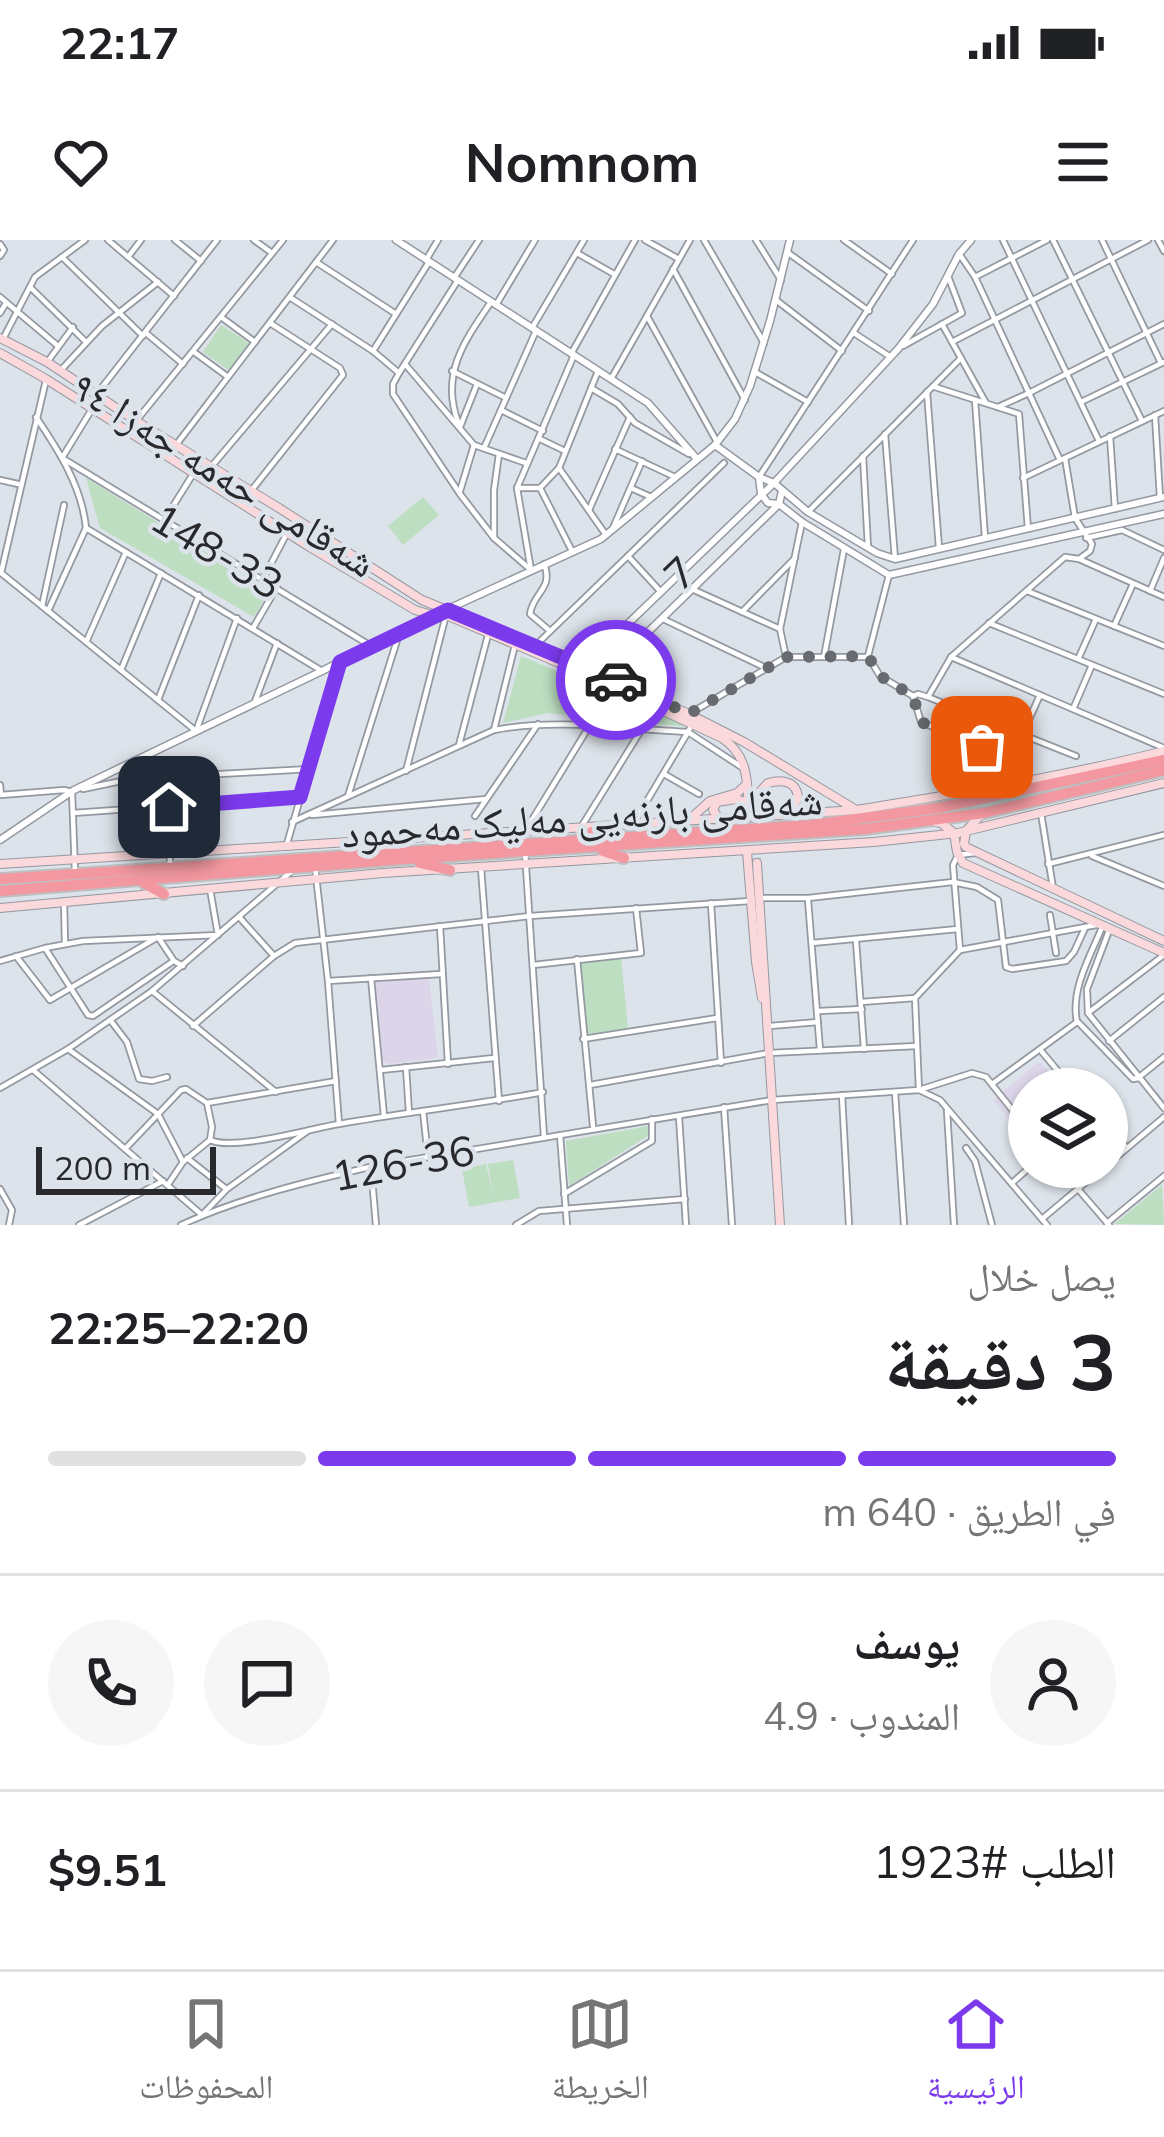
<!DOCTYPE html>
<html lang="ar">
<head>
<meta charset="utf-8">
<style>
  :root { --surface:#fff; --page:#f6f6f6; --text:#202124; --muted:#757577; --line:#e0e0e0; --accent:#7c3aed }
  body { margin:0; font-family:Mulish,"Noto Naskh Arabic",sans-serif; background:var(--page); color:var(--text); direction:rtl; height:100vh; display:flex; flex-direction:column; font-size:45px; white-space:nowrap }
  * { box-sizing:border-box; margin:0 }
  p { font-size:39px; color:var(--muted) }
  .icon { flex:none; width:66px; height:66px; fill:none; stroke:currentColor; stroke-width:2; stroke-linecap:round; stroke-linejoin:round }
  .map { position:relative; height:985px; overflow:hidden; direction:ltr }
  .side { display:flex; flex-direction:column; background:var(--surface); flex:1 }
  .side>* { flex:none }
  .controls { position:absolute; left:1008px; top:828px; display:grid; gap:24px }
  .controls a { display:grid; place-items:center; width:120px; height:120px; border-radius:50%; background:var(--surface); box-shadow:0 3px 9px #0004; font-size:60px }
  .scale { position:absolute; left:36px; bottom:30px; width:180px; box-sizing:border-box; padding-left:12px; border:6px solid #27292c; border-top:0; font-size:33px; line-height:42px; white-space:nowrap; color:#27292c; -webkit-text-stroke:9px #dde3ea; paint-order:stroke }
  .pin { position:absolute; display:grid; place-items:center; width:102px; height:102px; color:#fff; margin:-51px; border-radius:24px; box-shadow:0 6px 18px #0006 }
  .courier { position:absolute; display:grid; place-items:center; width:120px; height:120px; margin:-60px; border:9px solid #7c3aed; border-radius:50%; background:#fff; color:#222; box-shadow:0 3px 15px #0007 }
  .overview em { font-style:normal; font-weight:700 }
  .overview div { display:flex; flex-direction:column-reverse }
  .overview { display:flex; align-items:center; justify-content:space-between; height:204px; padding:0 48px }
  h1 { font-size:78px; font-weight:700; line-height:90px }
  .bar { display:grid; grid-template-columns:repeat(4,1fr); gap:18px 12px; align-content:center; height:144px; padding:0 48px }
  .bar i { height:15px; border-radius:9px; background:var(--line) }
  .bar .current { background:var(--accent) }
  .bar p { grid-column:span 4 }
  .line { display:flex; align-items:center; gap:30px; padding:0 48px; border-top:3px solid var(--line) }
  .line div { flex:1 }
  .round { display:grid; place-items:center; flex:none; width:126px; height:126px; border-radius:63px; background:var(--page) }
  .status { display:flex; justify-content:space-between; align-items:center; height:84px; padding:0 60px; background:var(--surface); direction:ltr }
  .status svg { height:33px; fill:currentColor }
  header { display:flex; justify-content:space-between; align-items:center; height:156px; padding:0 48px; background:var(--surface); font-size:54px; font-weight:700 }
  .dock { display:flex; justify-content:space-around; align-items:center; height:168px; border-top:3px solid var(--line); background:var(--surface); font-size:33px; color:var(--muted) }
  .dock a { display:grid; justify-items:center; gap:6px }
  .dock .current { color:var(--accent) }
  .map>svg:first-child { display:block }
  .education { fill:#dcd4e9 }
  .green { fill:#bddec0 }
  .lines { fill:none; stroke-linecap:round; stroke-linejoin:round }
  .secondary-tunnel { stroke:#b9bec4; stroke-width:8; stroke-dasharray:8 4; stroke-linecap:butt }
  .minor-casing { stroke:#9499a1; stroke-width:8 }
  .tertiary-casing { stroke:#9499a1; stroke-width:9 }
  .secondary-casing { stroke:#9499a1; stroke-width:10 }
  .trunk-casing { stroke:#bebfc0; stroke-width:14 }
  .minor { stroke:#fff; stroke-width:4.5 }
  .tertiary { stroke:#fff; stroke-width:6 }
  .secondary { stroke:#fad8db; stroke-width:8 }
  .trunk { stroke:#f398a0; stroke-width:10 }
  .done { stroke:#676a6e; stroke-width:12; stroke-dasharray:0 21.6 }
  .route { stroke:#7c3aed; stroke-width:15 }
  .labels { text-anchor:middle; stroke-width:9; stroke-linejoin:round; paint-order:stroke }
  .street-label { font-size:42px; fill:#27292c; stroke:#dde3ea }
</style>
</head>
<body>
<div class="status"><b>22:17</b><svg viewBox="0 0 49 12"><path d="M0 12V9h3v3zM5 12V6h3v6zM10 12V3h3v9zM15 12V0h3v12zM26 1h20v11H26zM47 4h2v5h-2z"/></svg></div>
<header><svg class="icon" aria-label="menu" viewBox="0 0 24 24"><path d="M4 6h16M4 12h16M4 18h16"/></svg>Nomnom<svg class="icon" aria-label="heart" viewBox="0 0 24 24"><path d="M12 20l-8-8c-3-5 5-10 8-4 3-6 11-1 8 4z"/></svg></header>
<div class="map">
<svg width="1164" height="985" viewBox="0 0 1164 985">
  <rect width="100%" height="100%" fill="#dde3ea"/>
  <g class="education">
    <polygon points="429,738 438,818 388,824 383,821 375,742"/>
    <polygon points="1039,822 1067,849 1029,849 1029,898 994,862 995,858"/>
  </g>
  <g class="green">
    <polygon points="221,85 252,105 231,132 203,112"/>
    <polygon points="86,238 269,351 254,377 100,288"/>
    <polygon points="423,257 439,275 403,305 388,286"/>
    <polygon points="521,416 690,487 548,473 503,483"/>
    <polygon points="621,717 628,789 586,794 581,722"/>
    <polygon points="649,886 649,895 569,946 566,901"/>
    <polygon points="513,920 520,958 469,967 462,929 486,924 493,954 488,924"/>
    <polygon points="1162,945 1164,985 1114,984"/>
  </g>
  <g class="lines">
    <polyline class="secondary-tunnel" points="753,570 757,623"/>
    <g class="minor-casing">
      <g id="minor">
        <polyline points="108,0 174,56"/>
        <polyline points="175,0 201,21"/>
        <polyline points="254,0 272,13"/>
        <polyline points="645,0 677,18"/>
        <polyline points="704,0 764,103"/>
        <polyline points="756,0 781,40"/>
        <polyline points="844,0 892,34"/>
        <polyline points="1003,0 1099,201"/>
        <polyline points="1053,0 1142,181"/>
        <polyline points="1102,0 1161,123"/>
        <polyline points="1158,0 1164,11"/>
        <polyline points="0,4 4,10 0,16"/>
        <polyline points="787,12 869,71"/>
        <polyline points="577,13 614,34"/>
        <polyline points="960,15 975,37 1060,220"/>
        <polyline points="62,17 143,96"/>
        <polyline points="128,17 141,0"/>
        <polyline points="426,20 438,0"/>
        <polyline points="316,22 396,74"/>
        <polyline points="673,29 745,160"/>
        <polyline points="975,37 1047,0"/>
        <polyline points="454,38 479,0"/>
        <polyline points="458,40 399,133 393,144 393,154 460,254 494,298 531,330"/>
        <polyline points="30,47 85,101"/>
        <polyline points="0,57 58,106"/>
        <polyline points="291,58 373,111 399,133"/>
        <polyline points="776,60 842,111"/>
        <polyline points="496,65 535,0"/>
        <polyline points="0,73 6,63"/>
        <polyline points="647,76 717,202"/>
        <polyline points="221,77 255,102"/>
        <polyline points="942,84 986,163"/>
        <polyline points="532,88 584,0"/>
        <polyline points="146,93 183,124"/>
        <polyline points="854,93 889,116"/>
        <polyline points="3,99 35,37 85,0"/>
        <polyline points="952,102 1148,0"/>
        <polyline points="903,106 962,73 948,36"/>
        <polyline points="373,111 429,22"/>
        <polyline points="194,112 228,137"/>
        <polyline points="571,114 635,0"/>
        <polyline points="48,121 73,87"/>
        <polyline points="405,124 474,205 526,223"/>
        <polyline points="61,130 102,86 158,42"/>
        <polyline points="452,131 506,158"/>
        <polyline points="755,132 808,162"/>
        <polyline points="611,139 690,0"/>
        <polyline points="935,147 1019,174 1028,289"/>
        <polyline points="591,148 618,164 635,183 689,214"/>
        <polyline points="927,152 939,308"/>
        <polyline points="96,155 217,0"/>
        <polyline points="975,160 985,298"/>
        <polyline points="1081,162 1164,122"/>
        <polyline points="998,167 1029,153 1164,84"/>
        <polyline points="92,169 62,218 371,406"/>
        <polyline points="501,170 543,191"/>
        <polyline points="1155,175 1160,258"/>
        <path d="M36 177C59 211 82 247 86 288L48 371"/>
        <polyline points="136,181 283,0"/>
        <path d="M458 182C440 134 465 100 491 62"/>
        <polyline points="460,187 477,144"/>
        <polyline points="885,194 895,319"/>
        <polyline points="1110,196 1115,269"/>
        <polyline points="540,199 565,211"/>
        <polyline points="176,205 333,0"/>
        <polyline points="484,208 535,93"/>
        <polyline points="615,209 675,237"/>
        <polyline points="863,216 868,307"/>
        <polyline points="211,227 332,84"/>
        <polyline points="559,228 606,295"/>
        <polyline points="759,237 913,0"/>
        <polyline points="1023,238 1164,171"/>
        <polyline points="0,240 18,244"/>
        <polyline points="517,248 540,248"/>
        <polyline points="540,248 559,228 598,131"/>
        <polyline points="540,248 572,311"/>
        <polyline points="631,248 651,257"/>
        <polyline points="251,251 343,135 340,128 270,83"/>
        <polyline points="460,251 474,205"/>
        <polyline points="589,270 630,177"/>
        <polyline points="808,272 961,118"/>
        <polyline points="165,279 193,234"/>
        <polyline points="86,288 322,431"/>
        <polyline points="613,288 642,221"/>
        <polyline points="494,298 494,250 499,214"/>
        <polyline points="1086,298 1122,290 1164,310"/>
        <polyline points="628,316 660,351"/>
        <polyline points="1079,319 1164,357"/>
        <path d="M544 324C554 349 533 352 530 374L550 391"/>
        <polyline points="531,330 517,248 574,115"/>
        <polyline points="0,332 196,491 237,378"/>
        <polyline points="1,333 46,140"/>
        <polyline points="263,339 287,293"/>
        <polyline points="694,350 780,389"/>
        <polyline points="1027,351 1164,406"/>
        <polyline points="1150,351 1164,318"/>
        <polyline points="42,366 64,265"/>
        <polyline points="742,372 795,318"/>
        <polyline points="663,379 766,428"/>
        <polyline points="989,383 1164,454"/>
        <polyline points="1114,386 1133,344"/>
        <polyline points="253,388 277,347"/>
        <polyline points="87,400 126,312"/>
        <polyline points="535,406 724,223"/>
        <polyline points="868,416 880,436 913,456 918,454 928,457 1076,516"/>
        <polyline points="868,416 889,335"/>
        <polyline points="786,417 780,389 802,282"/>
        <polyline points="824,417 844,309"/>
        <polyline points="951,417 1164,508"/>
        <polyline points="1079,417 1096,379"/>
        <polyline points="121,430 161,333"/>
        <polyline points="913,456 921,482 1025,524"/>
        <polyline points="928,457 951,417 1065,317 1079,319 1090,311 1092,304 1075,278 1065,218"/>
        <polyline points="158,460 199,355"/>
        <polyline points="254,464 277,403"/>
        <polyline points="1074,467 1092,425"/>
        <polyline points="689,474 786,417 866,417"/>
        <polyline points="494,490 515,405"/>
        <polyline points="1023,493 1040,455"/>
        <polyline points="459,505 488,395"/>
        <polyline points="982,505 990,482"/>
        <polyline points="406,531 446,375"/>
        <polyline points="664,534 699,554"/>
        <polyline points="131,539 133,570"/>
        <polyline points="0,545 1,555 64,550 72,552 75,632"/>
        <polyline points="83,549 131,539 310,529"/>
        <polyline points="348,556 400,391"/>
        <polyline points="169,567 170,627"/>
        <polyline points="73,573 300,557"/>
        <polyline points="1041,573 1053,648"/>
        <polyline points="312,575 486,559"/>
        <polyline points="475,576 538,484"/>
        <polyline points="635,581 688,492 743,528"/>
        <path d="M292 582 494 490C559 478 622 489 688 492L692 484"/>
        <polyline points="583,584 640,492"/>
        <polyline points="527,588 590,485"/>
        <polyline points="286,607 340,422"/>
        <polyline points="525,612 544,897"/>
        <polyline points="1092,616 1164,646"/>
        <polyline points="1048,624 1164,595"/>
        <polyline points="315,627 328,741 339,884"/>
        <polyline points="481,628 499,861"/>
        <polyline points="764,658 808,658 953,642 977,647 998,660 1006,727 1012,729 1066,721 1074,712 1085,688"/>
        <polyline points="808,660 820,810"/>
        <polyline points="64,661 65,704"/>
        <polyline points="711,663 721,823"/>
        <polyline points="1050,675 1056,713"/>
        <polyline points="240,678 274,716"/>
        <polyline points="440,686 448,824"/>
        <polyline points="1110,688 1087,749 1088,773 1164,868"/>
        <polyline points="856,701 864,809"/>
        <polyline points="812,703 958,689"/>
        <polyline points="45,708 88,775 93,776 172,722"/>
        <polyline points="960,710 1096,685"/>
        <polyline points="960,710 953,625 958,615 975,613"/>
        <polyline points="16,716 50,760 158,697 174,721 183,726"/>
        <polyline points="577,719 593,886"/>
        <polyline points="0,721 45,708 83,701 218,695 210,649"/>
        <polyline points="533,725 641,713 636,668"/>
        <polyline points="371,738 384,876"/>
        <polyline points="328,741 441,734"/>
        <polyline points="152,751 276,852"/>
        <polyline points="861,762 915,758"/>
        <polyline points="819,771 862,769"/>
        <polyline points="1088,773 1164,715"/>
        <polyline points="111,781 127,802 139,839 152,841 167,837"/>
        <path d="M1077 782C1070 749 1091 715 1103 685"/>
        <polyline points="1078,782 1133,839 1138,838"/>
        <polyline points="193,786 274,716 295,703 530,676 750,661"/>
        <polyline points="770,786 818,782"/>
        <polyline points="583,799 717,778"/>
        <polyline points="1109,801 1164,757"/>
        <polyline points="68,809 158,874 183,922"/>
        <polyline points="1042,812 1073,849"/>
        <polyline points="406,827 409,873"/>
        <polyline points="33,830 202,975 227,949 309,890"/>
        <polyline points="381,830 494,818"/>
        <polyline points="1138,838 1164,817"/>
        <polyline points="992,844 1077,782"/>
        <polyline points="590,845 769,813 917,806"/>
        <polyline points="0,848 68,809 152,751 293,630"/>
        <polyline points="919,850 940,860 1047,985"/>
        <polyline points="919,850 915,758 960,710"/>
        <polyline points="895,852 904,985"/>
        <polyline points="842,855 849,985"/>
        <polyline points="207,863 336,841"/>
        <polyline points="724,867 732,985"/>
        <polyline points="423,871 428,917"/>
        <polyline points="947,871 954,985"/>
        <polyline points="679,877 686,985"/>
        <polyline points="1107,887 1127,908"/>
        <polyline points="560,895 567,985"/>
        <path d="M210 900C235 911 309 889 339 884 406 872 475 865 543 852"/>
        <polyline points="966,908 975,921 992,985"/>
        <polyline points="125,909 181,850 186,849 207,863 212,887 210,900"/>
        <polyline points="187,918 225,948"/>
        <polyline points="1107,925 1164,877"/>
        <polyline points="371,927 376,985"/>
        <polyline points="169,943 183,922 210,900"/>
        <polyline points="1012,943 1030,927"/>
        <polyline points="0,949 12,970 9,985"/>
        <polyline points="1078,949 1109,985"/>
        <polyline points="564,954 652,901 652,879"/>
        <polyline points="1042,979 1104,927"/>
        <polyline points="1107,983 1164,936"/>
        <polyline points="79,985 163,941"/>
        <path d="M181 985C242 957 310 941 374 926L772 860 919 850 972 833 986 837 1029 891"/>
        <polyline points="516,985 539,971 685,959"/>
      </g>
    </g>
    <g class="tertiary-casing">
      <g id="tertiary">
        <polyline points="396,0 648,163 697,219"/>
        <polyline points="715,205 759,237 774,243 808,272 877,313 895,319 1164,257"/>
        <polyline points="759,237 761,254 768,263 779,264 802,282 889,335 1164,274"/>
        <polyline points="448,369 601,299 715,205 735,179 750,146 770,81 790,0"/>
        <polyline points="584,426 774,243 898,109 933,64 959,14 971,0"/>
        <polyline points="601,438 779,264 782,251"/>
        <polyline points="0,600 74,550 322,431 430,376"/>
      </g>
    </g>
    <g class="secondary-casing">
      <g id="secondary">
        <polyline points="0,98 47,122 136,181 279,268 422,360 584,426 689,474 744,502 853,568"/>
        <path d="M0 113 46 139 308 306 415 370 432 375H446L580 432 722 498C749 516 747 541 749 571"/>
        <path d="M753 559 768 543C782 539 797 541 798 558L789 573"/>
        <polyline points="980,576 966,591 964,604 966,607 1164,701"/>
        <polyline points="690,579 710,561 737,553 747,544"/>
        <polyline points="719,579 713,570 717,562 736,559 749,563"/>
        <polyline points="936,582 941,583 954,593 957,612 963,623 1164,713"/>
        <polyline points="747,612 756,722 762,758"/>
        <polyline points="757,623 780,985"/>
        <path d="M0 624 856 570C959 553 1062 537 1164 511"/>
        <polyline points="0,668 383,633 874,602 958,593 1164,543"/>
      </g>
    </g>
    <g class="trunk-casing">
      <g id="trunk">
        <polyline points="581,596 606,587"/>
        <polyline points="603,611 624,618"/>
        <polyline points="420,623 450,630"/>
        <polyline points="0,639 811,585 938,568 1164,520"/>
        <polyline points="144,643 164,654"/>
        <polyline points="0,651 405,619 865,589 984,573 1164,530"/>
      </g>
    </g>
    <use href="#minor" class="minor"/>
    <use href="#tertiary" class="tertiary"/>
    <use href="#secondary" class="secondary"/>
    <use href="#trunk" class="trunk"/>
  </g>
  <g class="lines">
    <polyline class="done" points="616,440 689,474 786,417 868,416 880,436 913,456 921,482 982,507"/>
    <polyline class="route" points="169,567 300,557 340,422 448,370 616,440"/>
  </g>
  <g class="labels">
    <g class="street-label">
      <text transform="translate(224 234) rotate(32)" y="15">شەقامی حەمە جەزا ٩٤</text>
      <text transform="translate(217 311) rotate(31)" y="15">148-33</text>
      <text transform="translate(680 333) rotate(-44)" y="15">7</text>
      <text transform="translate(582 576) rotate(-4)" y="15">شەقامی بازنەیی مەلیک مەحمود</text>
      <text transform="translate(403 923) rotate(-11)" y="15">126-36</text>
    </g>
  </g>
</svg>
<div class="controls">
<a><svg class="icon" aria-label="layers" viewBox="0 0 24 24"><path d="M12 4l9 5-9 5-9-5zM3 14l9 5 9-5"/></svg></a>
</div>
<div class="scale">200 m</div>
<div class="pin" style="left:982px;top:507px;background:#ea580c"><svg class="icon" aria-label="bag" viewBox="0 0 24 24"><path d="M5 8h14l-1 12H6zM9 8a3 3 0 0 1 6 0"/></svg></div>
<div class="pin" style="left:169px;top:567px;background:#1f2937"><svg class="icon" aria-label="home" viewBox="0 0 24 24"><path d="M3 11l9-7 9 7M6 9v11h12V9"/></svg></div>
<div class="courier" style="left:616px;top:440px"><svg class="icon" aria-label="car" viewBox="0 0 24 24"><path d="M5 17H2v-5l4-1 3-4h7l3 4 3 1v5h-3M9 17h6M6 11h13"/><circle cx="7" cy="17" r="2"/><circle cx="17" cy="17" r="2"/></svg></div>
</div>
<section class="side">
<div class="overview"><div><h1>3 دقيقة</h1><p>يصل خلال</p></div><em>22:20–22:25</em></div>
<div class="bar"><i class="current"></i><i class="current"></i><i class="current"></i><i></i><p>في الطريق · 640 m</p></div>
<div class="line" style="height:216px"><a class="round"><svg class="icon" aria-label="person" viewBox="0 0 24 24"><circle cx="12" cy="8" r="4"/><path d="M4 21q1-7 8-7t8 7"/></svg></a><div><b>يوسف</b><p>المندوب · 4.9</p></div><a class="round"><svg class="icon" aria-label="chat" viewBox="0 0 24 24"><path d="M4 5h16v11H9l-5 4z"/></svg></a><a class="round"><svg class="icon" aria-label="phone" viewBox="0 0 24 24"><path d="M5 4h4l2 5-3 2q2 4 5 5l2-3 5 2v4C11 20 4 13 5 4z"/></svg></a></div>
<div class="line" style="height:156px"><div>الطلب #1923</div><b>$9.51</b></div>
</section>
<nav class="dock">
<a class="current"><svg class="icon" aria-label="home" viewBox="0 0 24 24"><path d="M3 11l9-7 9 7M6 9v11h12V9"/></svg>الرئيسية</a>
<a><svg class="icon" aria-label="map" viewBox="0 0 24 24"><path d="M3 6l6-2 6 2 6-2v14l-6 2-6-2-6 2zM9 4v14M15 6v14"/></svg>الخريطة</a>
<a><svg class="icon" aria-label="saved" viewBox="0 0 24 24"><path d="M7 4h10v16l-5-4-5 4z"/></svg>المحفوظات</a>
</nav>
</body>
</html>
